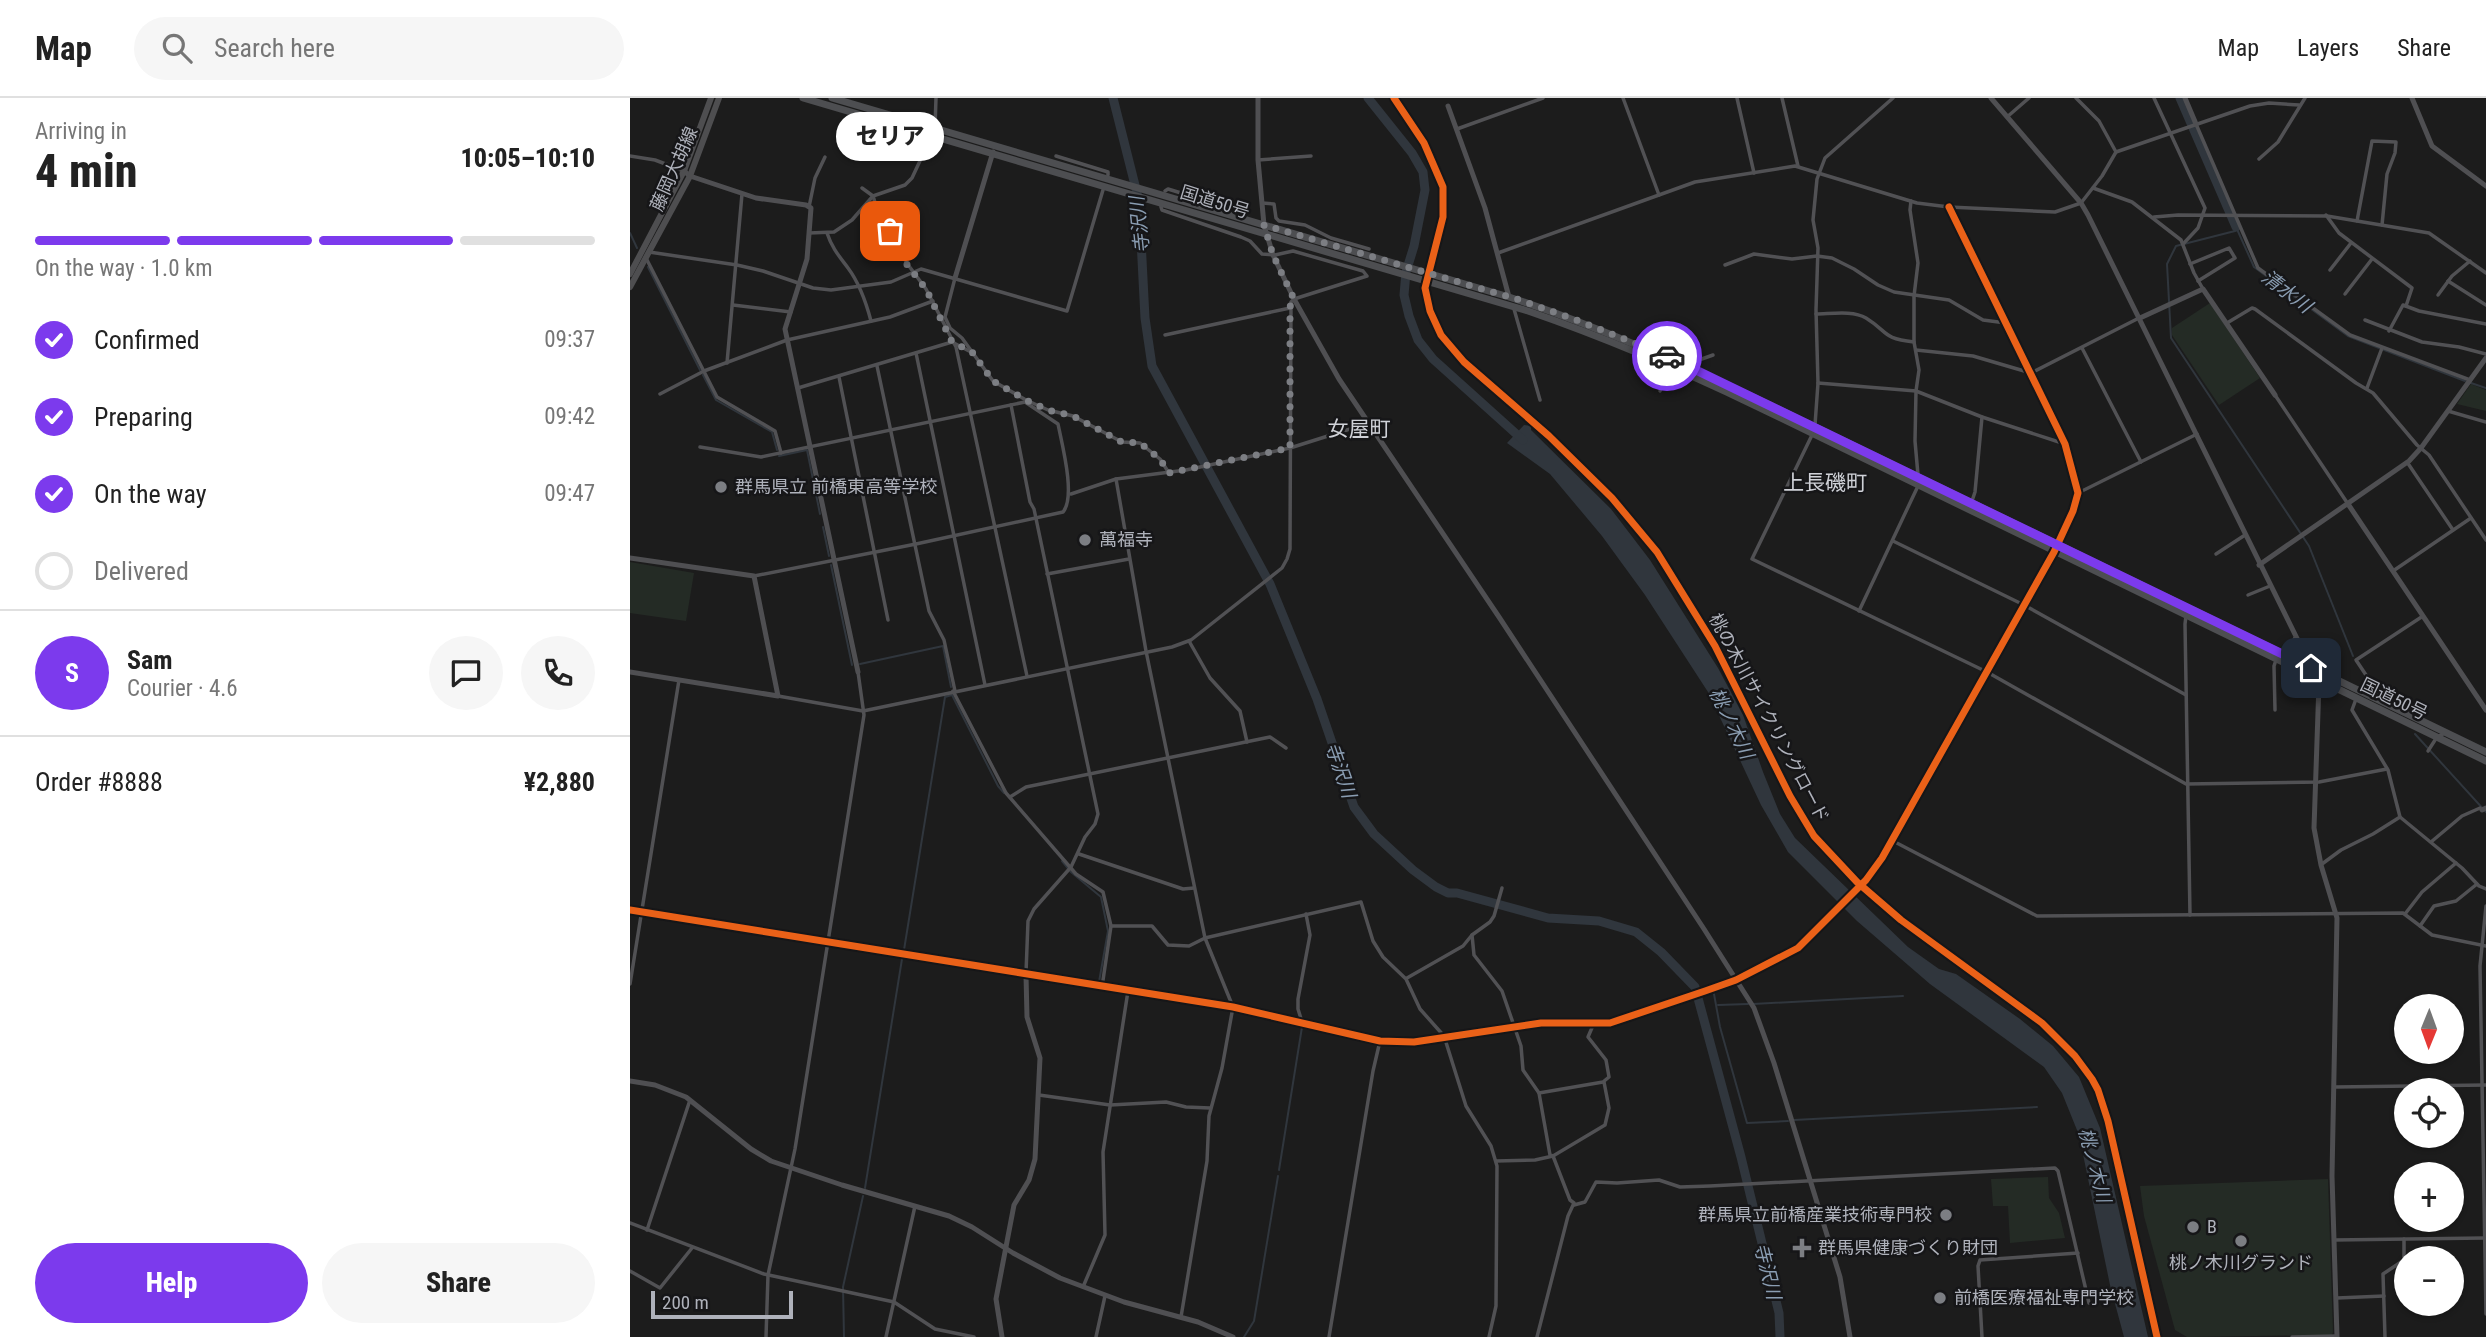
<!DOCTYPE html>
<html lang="en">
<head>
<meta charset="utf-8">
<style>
  :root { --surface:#fff; --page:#f6f6f6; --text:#222; --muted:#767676; --line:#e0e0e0; --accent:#7c3aed }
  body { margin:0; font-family:"Roboto Condensed","Noto Sans JP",sans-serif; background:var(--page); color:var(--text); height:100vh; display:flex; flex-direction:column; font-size:26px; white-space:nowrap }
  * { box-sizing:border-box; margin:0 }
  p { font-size:23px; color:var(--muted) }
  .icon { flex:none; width:38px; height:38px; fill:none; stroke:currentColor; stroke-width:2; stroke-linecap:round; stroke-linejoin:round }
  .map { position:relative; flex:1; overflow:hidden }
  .sheet { display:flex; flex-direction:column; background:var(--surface); width:630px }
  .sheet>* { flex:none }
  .needle { width:46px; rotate:181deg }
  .buttons { position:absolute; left:1764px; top:896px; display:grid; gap:14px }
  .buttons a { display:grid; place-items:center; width:70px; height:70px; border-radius:50%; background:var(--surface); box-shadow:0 2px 5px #0004; font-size:35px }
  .scale { position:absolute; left:21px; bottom:18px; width:142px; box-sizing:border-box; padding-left:7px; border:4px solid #afb2bb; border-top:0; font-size:19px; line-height:24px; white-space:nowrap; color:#afb2bb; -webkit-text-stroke:5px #161618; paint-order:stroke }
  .pin { position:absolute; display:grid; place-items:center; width:60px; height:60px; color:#fff; margin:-30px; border-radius:14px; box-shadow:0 4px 10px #0006 }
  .courier { position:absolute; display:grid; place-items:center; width:70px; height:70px; margin:-35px; border:5px solid #7c3aed; border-radius:50%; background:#fff; color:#222; box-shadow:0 2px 9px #0007 }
  .bubble { position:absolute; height:49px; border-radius:24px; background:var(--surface); box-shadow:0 2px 5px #0004; font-size:23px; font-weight:800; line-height:49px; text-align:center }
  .head em { font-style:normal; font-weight:800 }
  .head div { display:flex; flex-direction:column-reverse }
  .head { display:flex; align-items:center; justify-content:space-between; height:119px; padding:0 35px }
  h1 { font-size:46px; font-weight:800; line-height:52px }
  .bar { display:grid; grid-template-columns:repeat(4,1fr); gap:10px 7px; align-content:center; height:84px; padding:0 35px }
  .bar i { height:9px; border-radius:5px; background:var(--line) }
  .bar .on { background:var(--accent) }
  .bar p { grid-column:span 4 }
  .line { display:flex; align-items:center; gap:18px; padding:0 35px; border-top:2px solid var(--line) }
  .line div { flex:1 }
  .round { display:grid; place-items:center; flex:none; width:74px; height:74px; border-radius:37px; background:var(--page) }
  ol { padding:0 35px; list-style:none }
  li { display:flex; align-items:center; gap:21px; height:77px }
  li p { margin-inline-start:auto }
  li .icon { padding:7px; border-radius:50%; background:var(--accent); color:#fff; stroke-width:4 }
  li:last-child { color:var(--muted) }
  li i { width:38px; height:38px; border:4px solid var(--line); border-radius:50% }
  .action { display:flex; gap:14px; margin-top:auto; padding:14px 35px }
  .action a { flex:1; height:80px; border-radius:42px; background:var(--accent); color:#fff; font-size:28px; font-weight:800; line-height:80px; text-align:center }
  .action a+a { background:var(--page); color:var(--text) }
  header { display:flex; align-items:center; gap:42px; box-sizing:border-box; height:98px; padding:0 35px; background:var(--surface); border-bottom:2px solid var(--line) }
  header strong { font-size:33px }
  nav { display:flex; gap:38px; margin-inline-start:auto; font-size:24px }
  .search { width:490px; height:63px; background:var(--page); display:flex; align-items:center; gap:18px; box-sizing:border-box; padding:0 24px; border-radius:38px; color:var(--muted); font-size:26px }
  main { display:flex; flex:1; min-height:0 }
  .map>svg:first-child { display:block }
  .green { fill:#242b25 }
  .water { fill:#30363d }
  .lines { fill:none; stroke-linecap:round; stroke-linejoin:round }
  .stream { stroke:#30363d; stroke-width:2 }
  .river { stroke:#30363d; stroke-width:9 }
  .street { stroke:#515154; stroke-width:3.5 }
  .secondary { stroke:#4f4f52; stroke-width:5 }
  .primary { stroke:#4e4e50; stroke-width:6 }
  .highway { stroke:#4d4e51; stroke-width:7 }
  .cycleway-casing { stroke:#161618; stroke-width:11 }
  .cycleway { stroke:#ea6118; stroke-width:7 }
  .done { stroke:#7c7e83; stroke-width:7; stroke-dasharray:0 12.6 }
  .route { stroke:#7c3aed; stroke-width:9 }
  .poi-dot { fill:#7c7e83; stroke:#161618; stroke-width:2.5 }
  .labels { text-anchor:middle; stroke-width:5; stroke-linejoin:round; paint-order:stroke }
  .street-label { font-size:18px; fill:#afb2bb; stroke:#161618 }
  .poi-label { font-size:18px; fill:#afb2bb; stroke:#161618; text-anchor:start }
  .water-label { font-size:19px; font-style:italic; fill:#8a9db2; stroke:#161618 }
  .quarter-label { font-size:21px; fill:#cfd1d7; stroke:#161618 }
</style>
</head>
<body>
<header>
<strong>Map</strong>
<div class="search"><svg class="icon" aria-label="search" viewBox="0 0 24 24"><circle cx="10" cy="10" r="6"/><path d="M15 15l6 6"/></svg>Search here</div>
<nav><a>Map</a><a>Layers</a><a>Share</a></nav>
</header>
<main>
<section class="sheet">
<div class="head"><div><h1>4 min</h1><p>Arriving in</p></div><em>10:05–10:10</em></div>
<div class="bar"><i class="on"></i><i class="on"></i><i class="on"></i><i></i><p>On the way · 1.0 km</p></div>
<ol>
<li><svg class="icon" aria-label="check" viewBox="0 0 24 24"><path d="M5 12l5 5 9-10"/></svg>Confirmed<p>09:37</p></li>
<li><svg class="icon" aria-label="check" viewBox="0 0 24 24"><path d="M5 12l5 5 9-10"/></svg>Preparing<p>09:42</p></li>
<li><svg class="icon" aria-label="check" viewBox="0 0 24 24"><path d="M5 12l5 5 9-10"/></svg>On the way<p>09:47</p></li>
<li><i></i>Delivered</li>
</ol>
<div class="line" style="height:126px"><b class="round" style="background:var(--accent);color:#fff">S</b><div><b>Sam</b><p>Courier · 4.6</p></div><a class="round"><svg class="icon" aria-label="chat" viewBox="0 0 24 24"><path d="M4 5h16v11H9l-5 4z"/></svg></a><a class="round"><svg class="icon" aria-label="phone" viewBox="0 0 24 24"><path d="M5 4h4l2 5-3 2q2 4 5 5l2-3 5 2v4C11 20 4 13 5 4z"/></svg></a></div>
<div class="line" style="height:91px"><div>Order #8888</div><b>¥2,880</b></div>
<div class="action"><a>Help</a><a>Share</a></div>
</section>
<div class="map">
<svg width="1856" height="1239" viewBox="0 0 1856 1239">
  <rect width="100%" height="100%" fill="#1c1c1c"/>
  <g class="green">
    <polygon points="1580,205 1630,280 1589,307 1542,237 1542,230"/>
    <polygon points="1841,286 1856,292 1856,313 1827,306"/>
    <polygon points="0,464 64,475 56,523 0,515"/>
    <polygon points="1418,1079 1419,1100 1429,1115 1435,1140 1380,1145 1378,1108 1363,1108 1361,1081"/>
    <polygon points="1698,1081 1703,1234 1702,1237 1557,1239 1545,1232 1514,1118 1510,1088"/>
  </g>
  <polygon class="water" points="894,327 901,328 901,332 981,411 1020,462 1088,570 1113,617 1133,674 1150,716 1165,740 1278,849 1309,871 1326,876 1390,921 1423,948 1449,979 1470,1030 1518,1239 1494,1239 1480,1187 1449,1037 1432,995 1414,969 1300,886 1227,823 1158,754 1131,707 1078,594 1015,497 972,438 920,376 877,345"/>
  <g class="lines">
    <g class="stream">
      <polyline points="0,135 7,150"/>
      <polyline points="18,169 70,272"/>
      <polyline points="73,277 86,302 142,334 147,352"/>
      <polyline points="1841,285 1856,290"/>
      <polyline points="149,358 177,352 190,416"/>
      <polyline points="193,429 199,458"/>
      <polyline points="201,467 222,567"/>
      <polyline points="1723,558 1679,448 1541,240 1537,166 1546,148 1605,133 1606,129 1624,169 1718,238 1835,283"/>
      <polyline points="230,566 313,548 321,589"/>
      <polyline points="1785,636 1856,714"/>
      <polyline points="432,763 441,774 471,799 478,833 469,884 543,897"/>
      <polyline points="274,852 315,599 322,597 368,688 374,695"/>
      <polyline points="1084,896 1090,929 1117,1025 1158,1023"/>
      <polyline points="1123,906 1273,898"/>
      <polyline points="1088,907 1118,906"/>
      <polyline points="634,913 667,921"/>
      <polyline points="1164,1022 1407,1009"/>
      <polyline points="649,1072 672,929"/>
      <polyline points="235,1090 272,861"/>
      <polyline points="214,1239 213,1189 233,1098"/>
      <polyline points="614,1239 624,1223 648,1078"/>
    </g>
    <g class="river">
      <polyline points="483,0 509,103 515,220 522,268 640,486 687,601 724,709 744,736 783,772 806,789 818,795 827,795 918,820 969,823 1006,834 1031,854 1065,889 1111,1059 1149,1215 1150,1239"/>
      <polyline points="738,0 782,55 793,74 795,92 784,148 776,174 774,197 779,218 788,242 803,261 893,342"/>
      <polyline points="1550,0 1606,129"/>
    </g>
    <g class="street">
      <polyline points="993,0 1029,97"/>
      <polyline points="1107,0 1124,75"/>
      <polyline points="1152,0 1168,68"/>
      <polyline points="1446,0 1469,23 1486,54"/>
      <polyline points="1524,0 1575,110 1568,130 1554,145"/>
      <polyline points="1377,19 1399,0"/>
      <polyline points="1566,26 1628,170 1720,237 1840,282"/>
      <polyline points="305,29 306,0"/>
      <polyline points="827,31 913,0"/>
      <polyline points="0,58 25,62 54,73"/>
      <polyline points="426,58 478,74 478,77"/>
      <polyline points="1629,61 1648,44 1675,0"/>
      <polyline points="628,62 681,58"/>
      <polyline points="232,90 243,98 248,114 270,150 276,164 296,191 326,249 397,578"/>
      <polyline points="1463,90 1502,104 1551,142 1564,175 1573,191"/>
      <polyline points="535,93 538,91 587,106"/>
      <polyline points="1281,103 1280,112 1288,165 1284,198 1284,244 1289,272 1286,293 1285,343 1288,377"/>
      <polyline points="632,105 644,106 646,120 649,123 675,127 701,140 739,151"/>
      <polyline points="179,109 185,80 195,59"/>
      <polyline points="1319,109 1435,346 1448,395 1428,446"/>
      <polyline points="1696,117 1709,135 1782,190 1776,208"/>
      <polyline points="1524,119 1548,117 1697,118 1799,135 1856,175"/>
      <polyline points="1727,123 1742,43 1766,44 1765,55 1757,76 1752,127"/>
      <polyline points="179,135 204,134 222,122 243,98 275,87 282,80 302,37"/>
      <path d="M197 135C202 150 209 158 218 170 230 186 236 204 241 223"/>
      <polyline points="19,154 107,167 133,173 183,190 201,192 261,184 291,171 437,213 473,92"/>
      <polyline points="868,155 1065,84 1165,68 1287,105 1319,109 1425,114 1451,105 1472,78 1486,54 1620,8 1639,5 1669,7"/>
      <polyline points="16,160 87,299 145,333 151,355"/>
      <polyline points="1560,166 1599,150 1605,160 1568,183"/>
      <polyline points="1095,167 1124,156 1162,161 1187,158 1202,160 1224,171 1248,187 1264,194 1319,202 1353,222 1376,225"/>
      <polyline points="1700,172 1721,145"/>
      <polyline points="325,180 315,219 320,230 332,240 363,283 396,302 418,312 443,318 492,344 510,345 530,361 539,375"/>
      <polyline points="1818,183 1856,207"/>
      <polyline points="1715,196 1742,161"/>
      <polyline points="1808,197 1822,178 1840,163"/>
      <polyline points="103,207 161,214"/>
      <polyline points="884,211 910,302"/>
      <path d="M1186 216C1200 216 1223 212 1236 220 1260 235 1251 240 1284 244"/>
      <polyline points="1735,222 1792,244 1829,249 1856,256"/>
      <polyline points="1597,225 1622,210 1625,211 1726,285 1743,295 1787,347 1799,357 1856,442"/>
      <polyline points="1759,233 1773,207 1789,213 1856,226"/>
      <polyline points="535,237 660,210"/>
      <polyline points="1023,242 1069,262 1083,257"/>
      <polyline points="1452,250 1511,364"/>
      <polyline points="1286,252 1343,258 1401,275 1509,220"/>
      <polyline points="286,255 355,587"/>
      <polyline points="97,265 112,96"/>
      <polyline points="247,268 299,513 314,542 325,593"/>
      <polyline points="209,279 258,522"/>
      <polyline points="1188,285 1286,293 1352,319 1435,346"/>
      <polyline points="168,290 322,244 339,253"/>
      <polyline points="1737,290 1752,250"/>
      <polyline points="1030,293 1041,270"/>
      <polyline points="30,296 74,273 157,242 260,219 303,203"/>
      <polyline points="1645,297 1718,406"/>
      <polyline points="381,307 400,404 404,411 468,716 465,726 455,739 441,769 404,811 398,823 396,875"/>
      <polyline points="1818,313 1856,324"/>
      <polyline points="1185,327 1188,285 1186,212 1188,150 1183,122 1187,81 1195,60 1263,0"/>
      <polyline points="1183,335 1122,461 1357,574 1556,686 1689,684 1757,671"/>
      <path d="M70 349 131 359 395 304 428 326C432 346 446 399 433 414L286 446 124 478"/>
      <polyline points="1777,364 1823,432"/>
      <polyline points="486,381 516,553 575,840 603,909 592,970 579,1018 577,1063 551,1219"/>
      <polyline points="1448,395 1567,336"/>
      <polyline points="441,396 486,381 556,372 660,350 739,325"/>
      <polyline points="1342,403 1345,394 1352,319"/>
      <polyline points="1263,443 1394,507 1556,597"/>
      <polyline points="1586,456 1615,437"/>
      <polyline points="1763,473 1841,420"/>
      <polyline points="417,476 499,461"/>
      <polyline points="1618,497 1640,488"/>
      <polyline points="1557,510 1555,526 1560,817"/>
      <polyline points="1229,513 1288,388"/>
      <polyline points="559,543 580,580 610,613 617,644"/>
      <polyline points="323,593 376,695 446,776 473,794 481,828 472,889"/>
      <polyline points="148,598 233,613 542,549 561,542 652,470 657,461 660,451 661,204 664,201 737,178 733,173 663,153 645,157 632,156 620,143 611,139 532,112 531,109"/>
      <polyline points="1746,599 1746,592 1726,562 1793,518"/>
      <polyline points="1726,601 1722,612 1758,672 1770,719 1832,770 1849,788 1856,791"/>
      <polyline points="1645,612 1644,568 1646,562"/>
      <polyline points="1798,653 1807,639 1815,635"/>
      <polyline points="380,699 396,689 640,639 656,650"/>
      <polyline points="1263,743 1407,818 1773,815 1802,837 1856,848"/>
      <polyline points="1801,744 1832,718 1850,710"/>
      <polyline points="449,756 553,791 564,790"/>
      <polyline points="1692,766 1711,752 1743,736 1770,719"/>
      <polyline points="1856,808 1850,868 1856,1216"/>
      <polyline points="1775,816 1792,794 1826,765"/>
      <polyline points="481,828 522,828 538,847 559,848 575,840 731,804 743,843 753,859 776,881 790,911 814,938 836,1008 861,1048 867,1068 866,1208 859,1239"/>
      <polyline points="1790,828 1804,808 1826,803 1847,786"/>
      <polyline points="842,837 844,857 872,893 891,948 893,972 909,995 920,1057 923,1058 940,1102 944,1105 938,1118 907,1239"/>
      <polyline points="777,880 833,848 842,837 860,824 864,818 872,790"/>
      <polyline points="1107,882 1159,856 1178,842 1236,782 1263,743 1425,453"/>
      <polyline points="0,886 49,582"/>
      <polyline points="672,924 668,911 668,901 680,837 676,816"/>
      <polyline points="1705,989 1856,987"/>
      <polyline points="909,995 973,984 979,979 976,962 958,939 964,925"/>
      <polyline points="409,997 480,1007 536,1004 556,1009 580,1010"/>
      <polyline points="866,1063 905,1062 923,1058 975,1027 979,1010 974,984"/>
      <polyline points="944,1107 955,1104 966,1084 987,1085 1029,1082 1050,1089 1080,1088 1425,1070 1428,1073 1459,1205"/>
      <polyline points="0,1125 134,1176 264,1204 305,1231 344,1239"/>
      <polyline points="17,1132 60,1002"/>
      <polyline points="1704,1142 1854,1140"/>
      <polyline points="0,1173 30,1190 62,1150"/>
      <polyline points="453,1189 475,1137 473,1054 498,893"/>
      <polyline points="1707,1200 1754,1198"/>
      <polyline points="136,1239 138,1177 165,1051 234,617 228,574"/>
      <polyline points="256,1239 285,1108"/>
      <polyline points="466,1239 475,1198"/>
      <polyline points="699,1239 743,973 750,943"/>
      <polyline points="1352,1239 1348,1168 1350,1162 1448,1155"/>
      <polyline points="1662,1239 1707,1238"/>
      <polyline points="1755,1239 1753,1176 1774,1162 1774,1141"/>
    </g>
    <g class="secondary">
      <polyline points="628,0 628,62 634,127 643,157 664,201 709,281 869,519 1074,831 1124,910 1144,965 1210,1179 1220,1239"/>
      <polyline points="1361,0 1451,105 1458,117 1689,585 1684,730 1691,767 1707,820 1702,1078 1707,1239"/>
      <polyline points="1555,0 1566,26"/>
      <polyline points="1782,0 1802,48 1856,88"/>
      <polyline points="818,8 855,110 879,199"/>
      <polyline points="54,73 60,78 126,100 176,107 181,110 177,161 155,231 228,574"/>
      <polyline points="325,180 363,54"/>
      <polyline points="1510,220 1573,191 1645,297"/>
      <polyline points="1718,406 1856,612"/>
      <polyline points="0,460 124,478 148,598 0,574"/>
      <polyline points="1629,467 1779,363 1791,350 1856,260"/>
      <polyline points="1654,555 1662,553 1665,541"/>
      <polyline points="1852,712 1856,710"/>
      <polyline points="0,812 603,909 750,943 784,944 911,925 980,925 1106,882"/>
      <polyline points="0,983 25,987 56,999 121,1051 141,1063 212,1087 319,1118 342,1129 383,1155 430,1180 494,1204 568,1224 603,1239"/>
      <polyline points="372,1239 366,1201 384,1107 399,1082 405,1061 410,960 397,919 396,877"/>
    </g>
    <g class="primary">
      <polyline points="0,176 54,73 81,0"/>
      <polyline points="0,189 60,78 89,0"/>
    </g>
    <g class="highway">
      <path d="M173 0 898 213C976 240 1051 272 1126 308L1856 663"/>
      <path d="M202 0 879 199C970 229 1056 267 1142 308L1856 654"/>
    </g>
    <g class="cycleway-casing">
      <g id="cycleway">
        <polyline points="764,0 794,45 813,89 813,119 795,190 800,213 811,237 834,264 919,338 982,400 1027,454 1085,548 1160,698 1184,738 1227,784 1271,822 1412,925 1445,958 1462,981 1468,992 1478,1023 1527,1239"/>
        <polyline points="0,812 603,909 750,943 784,944 911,925 980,925 1075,893 1106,882 1168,850 1236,782 1252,760 1424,454 1443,413 1448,395 1435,346 1319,109"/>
      </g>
    </g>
    <use href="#cycleway" class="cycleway"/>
  </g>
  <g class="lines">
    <polyline class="done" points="260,133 270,150 275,164 296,191 322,244 342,254 363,283 396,302 418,312 443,318 492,344 510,345 530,361 539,375 660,350 660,210 661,204 664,201 643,157 634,127 890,202 949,223 1037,258"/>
    <polyline class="route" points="1037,258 1681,570"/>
  </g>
  <g class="poi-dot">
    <circle cx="91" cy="389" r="7"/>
    <circle cx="455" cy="442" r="7"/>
    <circle cx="1316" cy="1117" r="7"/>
    <circle cx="1563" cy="1129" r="7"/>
    <circle cx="1611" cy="1143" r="7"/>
    <path d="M1168.5 1139.5h7v7h7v7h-7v7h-7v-7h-7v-7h7z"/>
    <circle cx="1310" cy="1200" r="7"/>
  </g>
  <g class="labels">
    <g class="street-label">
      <text transform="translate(44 71) rotate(-66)" y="6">藤岡大胡線</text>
      <text transform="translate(585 104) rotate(17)" y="6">国道50号</text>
      <text transform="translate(1764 601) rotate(26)" y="6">国道50号</text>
      <text transform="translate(1139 620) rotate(62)" y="6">桃の木川サイクリングロード</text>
    </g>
    <g class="poi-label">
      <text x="105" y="395">群馬県立 前橋東高等学校</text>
      <text x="469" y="448">萬福寺</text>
      <text x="1302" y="1123" text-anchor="end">群馬県立前橋産業技術専門校</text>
      <text x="1577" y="1135">B</text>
      <text x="1188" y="1156">群馬県健康づくり財団</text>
      <text x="1611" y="1171" text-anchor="middle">桃ノ木川グランド</text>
      <text x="1324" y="1206">前橋医療福祉専門学校</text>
    </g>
    <g class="water-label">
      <text transform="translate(509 127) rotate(-96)" y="7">寺沢川</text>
      <text transform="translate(1657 193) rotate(37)" y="7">清水川</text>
      <text transform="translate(1102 625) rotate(64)" y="7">桃ノ木川</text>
      <text transform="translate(711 672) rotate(71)" y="7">寺沢川</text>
      <text transform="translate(1465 1067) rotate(75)" y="7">桃ノ木川</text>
      <text transform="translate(1138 1173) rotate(76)" y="7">寺沢川</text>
    </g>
    <g class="quarter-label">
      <text x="729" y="338">女屋町</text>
      <text x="1195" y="392">上長磯町</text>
    </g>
  </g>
</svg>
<div class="buttons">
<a><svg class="needle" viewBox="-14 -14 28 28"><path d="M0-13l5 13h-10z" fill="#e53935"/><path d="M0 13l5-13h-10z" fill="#767676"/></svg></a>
<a><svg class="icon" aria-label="locate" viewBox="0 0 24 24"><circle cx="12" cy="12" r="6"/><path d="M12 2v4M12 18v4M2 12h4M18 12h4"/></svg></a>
<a>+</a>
<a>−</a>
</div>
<div class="scale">200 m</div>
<div class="pin" style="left:260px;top:133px;background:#ea580c"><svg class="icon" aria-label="bag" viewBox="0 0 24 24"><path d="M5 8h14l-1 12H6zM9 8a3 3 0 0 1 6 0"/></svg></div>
<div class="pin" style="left:1681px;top:570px;background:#1f2937"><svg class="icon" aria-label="home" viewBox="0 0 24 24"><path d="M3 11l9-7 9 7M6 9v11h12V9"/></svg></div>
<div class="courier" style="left:1037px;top:258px"><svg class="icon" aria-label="car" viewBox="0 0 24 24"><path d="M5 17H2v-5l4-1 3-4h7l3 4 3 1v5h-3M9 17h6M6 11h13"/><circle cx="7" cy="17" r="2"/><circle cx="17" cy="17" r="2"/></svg></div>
<div class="bubble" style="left:206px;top:14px;width:108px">セリア</div>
</div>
</main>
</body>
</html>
